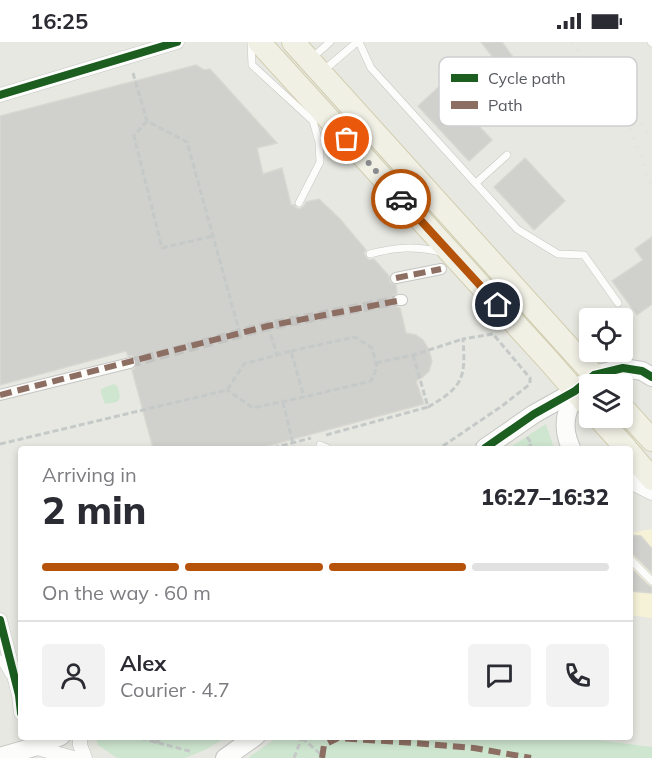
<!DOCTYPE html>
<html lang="en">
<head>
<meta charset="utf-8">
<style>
  :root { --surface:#fff; --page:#f2f2f3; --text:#2b2b33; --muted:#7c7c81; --line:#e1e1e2; --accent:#b45309 }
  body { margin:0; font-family:Mulish,sans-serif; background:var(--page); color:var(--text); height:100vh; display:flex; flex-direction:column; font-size:22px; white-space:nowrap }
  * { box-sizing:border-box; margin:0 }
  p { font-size:20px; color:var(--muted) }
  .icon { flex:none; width:33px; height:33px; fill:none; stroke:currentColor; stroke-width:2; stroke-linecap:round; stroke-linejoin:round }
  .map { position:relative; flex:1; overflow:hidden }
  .side { position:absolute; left:18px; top:404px; width:615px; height:294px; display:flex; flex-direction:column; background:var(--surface); border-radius:6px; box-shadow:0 3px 9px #0003 }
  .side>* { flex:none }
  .fabs { position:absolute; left:579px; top:266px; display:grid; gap:12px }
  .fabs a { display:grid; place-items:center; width:54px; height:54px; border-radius:6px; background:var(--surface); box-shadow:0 3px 9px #0003; font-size:30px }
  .pin { position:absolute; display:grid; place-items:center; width:51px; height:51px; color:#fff; margin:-26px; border:3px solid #fff; border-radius:50%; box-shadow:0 2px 6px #0007 }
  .courier { position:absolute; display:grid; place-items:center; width:60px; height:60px; margin:-30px; border:4px solid #b45309; border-radius:50%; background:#fff; color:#222; box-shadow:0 2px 8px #0007 }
  .overview em { font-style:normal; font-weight:800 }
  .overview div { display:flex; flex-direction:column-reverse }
  .overview { display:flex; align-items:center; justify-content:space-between; height:102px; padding:0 24px }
  h1 { font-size:39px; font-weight:800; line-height:45px }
  .bar { display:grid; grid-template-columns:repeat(4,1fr); gap:9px 6px; align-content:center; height:72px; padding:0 24px }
  .bar i { height:8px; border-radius:4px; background:var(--line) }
  .bar .on { background:var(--accent) }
  .bar p { grid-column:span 4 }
  .line { display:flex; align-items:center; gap:15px; padding:0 24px; border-top:2px solid var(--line) }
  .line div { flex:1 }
  .round { display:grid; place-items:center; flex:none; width:63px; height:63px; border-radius:6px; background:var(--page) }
  .status { display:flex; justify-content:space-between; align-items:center; height:42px; padding:0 30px; background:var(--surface); direction:ltr }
  .status svg { height:16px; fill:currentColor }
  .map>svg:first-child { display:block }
  .commercial { fill:#f5f2d8 }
  .green { fill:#cee6cf }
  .building { fill:#d0d0cc; stroke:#d8d7d1; stroke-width:1.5 }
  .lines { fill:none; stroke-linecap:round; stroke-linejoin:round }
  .pedestrian-tunnel { stroke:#c4c4c2; stroke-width:10; stroke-dasharray:10 5; stroke-linecap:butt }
  .service-casing { stroke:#c5c6c4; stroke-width:8 }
  .pedestrian-casing { stroke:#c5c6c4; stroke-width:12 }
  .minor-casing { stroke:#c5c6c4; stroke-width:15 }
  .tertiary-casing { stroke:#c5c6c4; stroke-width:20 }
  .primary-casing { stroke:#d1cdae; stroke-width:24 }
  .path { stroke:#c5cac9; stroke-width:3; stroke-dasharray:6 3; stroke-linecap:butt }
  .service { stroke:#fcfcfb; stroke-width:7 }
  .pedestrian { stroke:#fcfcfb; stroke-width:10 }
  .minor { stroke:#fcfcfb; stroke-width:14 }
  .tertiary { stroke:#fcfcfb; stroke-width:18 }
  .primary { stroke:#f1f0e5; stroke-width:22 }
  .rail { stroke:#e2e3e2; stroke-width:4.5; stroke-dasharray:1.5 8; stroke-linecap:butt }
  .quiet { stroke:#8d6e63; stroke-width:6; stroke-dasharray:12 6; stroke-linecap:butt }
  .cycleway-casing { stroke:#fff; stroke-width:11 }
  .cycleway { stroke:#1b5e20; stroke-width:8 }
  .done { stroke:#8a8c8e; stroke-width:6; stroke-dasharray:0 10.8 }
  .route { stroke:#b45309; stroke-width:8 }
  .key { fill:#fff; stroke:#cdced0; stroke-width:1.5 }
  .key-label { font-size:16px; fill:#585a61 }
</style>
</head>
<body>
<div class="status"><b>16:25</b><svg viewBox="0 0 49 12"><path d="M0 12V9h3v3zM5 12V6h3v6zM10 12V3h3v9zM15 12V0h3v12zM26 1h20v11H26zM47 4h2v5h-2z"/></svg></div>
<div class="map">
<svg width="652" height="716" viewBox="0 0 652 716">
  <rect width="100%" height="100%" fill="#e8e8e2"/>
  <polygon class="commercial" points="630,486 631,491 651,487 652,489 652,576 630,573"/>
  <g class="green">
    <polygon points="114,342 118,345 120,356 117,360 105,362 101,351 101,347"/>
    <polygon points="546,382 554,406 509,406"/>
    <polygon points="100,694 226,694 226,695 207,707 185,716 117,716 98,703 96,697"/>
    <polygon points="279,694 568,694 652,705 652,716 248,716"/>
  </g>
  <g class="building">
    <polygon points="481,0 502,0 530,38 516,48 505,33 501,36 493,26 498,22"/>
    <polygon points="196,23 204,28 210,27 277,101 257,106 263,132 282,126 291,163 294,163 296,166 300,167 304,164 306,160 319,157 340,177 366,208 364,211 366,215 369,218 374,217 389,234 390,240 396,243 397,251 393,254 392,259 395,264 400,266 406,291 416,293 423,298 429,308 432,319 429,329 423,335 416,339 424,362 260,406 153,406 132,328 137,324 137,319 133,314 128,314 126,309 0,343 0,74"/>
    <polygon points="441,43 492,98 469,119 418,64"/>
    <polygon points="525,116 565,159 534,188 494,145"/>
    <polygon points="652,195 652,262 637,273 612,239 643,218 635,207"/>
    <polygon points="630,493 641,494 652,507 652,531 634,513 630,511"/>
    <polygon points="630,525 648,543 652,545 652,551 630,549"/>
  </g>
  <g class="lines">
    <polyline class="pedestrian-tunnel" points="130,321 268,284 399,258"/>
    <g class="service-casing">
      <g id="service">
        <polyline points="251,0 252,23 313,79 319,100 320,120 299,161"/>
        <polyline points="359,0 371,26 517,187 558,212 584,213 618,261"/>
        <polyline points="651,0 652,1"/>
        <polyline points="312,16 330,0"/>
        <polyline points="323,29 357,0"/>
        <polyline points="476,141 507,113"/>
        <path d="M370 212C396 205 415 204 441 210"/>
        <polyline points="320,403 327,406"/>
        <polyline points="630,517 652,539"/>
        <polyline points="0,617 9,633"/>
      </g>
    </g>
    <g class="pedestrian-casing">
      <g id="pedestrian">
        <polyline points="396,236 441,227"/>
        <polyline points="399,258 402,258"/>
        <polyline points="0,353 130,321"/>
      </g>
    </g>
    <g class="minor-casing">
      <g id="minor">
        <polyline points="0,53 177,0"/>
        <polyline points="630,440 652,451"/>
        <polyline points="0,578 19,653 21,671"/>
        <polyline points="80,694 80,703 85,716"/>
        <polyline points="34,705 73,716"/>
      </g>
    </g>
    <g class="tertiary-casing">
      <g id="tertiary">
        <polyline points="485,406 534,372 575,349 594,333 623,326 642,329 652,335"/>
        <path d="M571 406C561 384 566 371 575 349"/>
        <polyline points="630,439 649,433 652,430"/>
        <polyline points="0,715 34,705 61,694"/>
        <polyline points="225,716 256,694"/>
      </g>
    </g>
    <g class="primary-casing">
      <g id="primary">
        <polyline points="259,0 550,320 590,366"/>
        <polyline points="293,0 602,342"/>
        <polyline points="622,365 652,398"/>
        <polyline points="598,375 626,406"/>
        <polyline points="630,411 652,437"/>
      </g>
    </g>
    <g class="path">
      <polyline points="133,31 147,79 187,100 240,292"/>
      <polyline points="147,79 134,94 162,206 213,194"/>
      <polyline points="268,284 277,313"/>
      <polyline points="291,309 355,295 372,306 377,325 371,339 304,355"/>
      <path d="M413 313 428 365C463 345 466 336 463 297L493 292 530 336V342L502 364 440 406"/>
      <polyline points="376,321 413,313 463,297"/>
      <polyline points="283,360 294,406"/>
      <polyline points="326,393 428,365"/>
      <polyline points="527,395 532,402 527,406"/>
      <polyline points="0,402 227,348 244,322 291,309 304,355 253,366 227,348"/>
      <polyline points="273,406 311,396"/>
      <polyline points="132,694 193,710"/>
      <polyline points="302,696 325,716"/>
      <polyline points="155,701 164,694"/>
      <polyline points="294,716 302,695"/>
    </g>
    <use href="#service" class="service"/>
    <use href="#pedestrian" class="pedestrian"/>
    <use href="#minor" class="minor"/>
    <use href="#tertiary" class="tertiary"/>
    <use href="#primary" class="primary"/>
    <g class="rail">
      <path d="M572 0C589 24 609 47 623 73 635 95 642 120 652 143"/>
      <polyline points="618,51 652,95"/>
    </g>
    <g class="quiet">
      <polyline points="396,236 441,227"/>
      <polyline points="0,353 268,284 402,258"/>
      <polyline points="322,716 324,703 338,696 415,701 474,706 531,716"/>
    </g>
    <g class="cycleway-casing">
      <g id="cycleway">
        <polyline points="0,53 177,0"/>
        <polyline points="485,406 534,372 575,349 594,333 623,326 642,329 652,335"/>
        <polyline points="0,578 19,653 21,671"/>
      </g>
    </g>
    <use href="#cycleway" class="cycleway"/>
  </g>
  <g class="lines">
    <polyline class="done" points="347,97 401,157"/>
    <polyline class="route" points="401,157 498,263"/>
  </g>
  <rect x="439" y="15" width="198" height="69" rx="9" class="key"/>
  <rect x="451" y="32" width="27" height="8" fill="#1b5e20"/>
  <rect x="451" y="59" width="27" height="8" fill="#8d6e63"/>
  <g class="key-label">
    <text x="488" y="42">Cycle path</text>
    <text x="488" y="69">Path</text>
  </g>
</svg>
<div class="fabs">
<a><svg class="icon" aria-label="locate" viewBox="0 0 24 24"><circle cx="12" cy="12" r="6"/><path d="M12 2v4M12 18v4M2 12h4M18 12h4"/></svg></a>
<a><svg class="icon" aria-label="layers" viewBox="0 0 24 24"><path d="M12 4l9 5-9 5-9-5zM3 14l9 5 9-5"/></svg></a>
</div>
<div class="pin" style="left:347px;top:97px;background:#ea580c"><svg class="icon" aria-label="bag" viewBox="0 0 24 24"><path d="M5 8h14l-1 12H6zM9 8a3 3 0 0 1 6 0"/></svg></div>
<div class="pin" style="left:498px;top:263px;background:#1f2937"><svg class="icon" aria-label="home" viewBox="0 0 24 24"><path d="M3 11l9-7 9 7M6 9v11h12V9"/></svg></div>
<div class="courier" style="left:401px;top:157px"><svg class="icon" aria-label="car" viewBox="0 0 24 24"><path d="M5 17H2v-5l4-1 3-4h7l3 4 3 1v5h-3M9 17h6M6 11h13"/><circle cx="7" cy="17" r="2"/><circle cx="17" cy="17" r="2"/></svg></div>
<section class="side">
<div class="overview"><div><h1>2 min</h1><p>Arriving in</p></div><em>16:27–16:32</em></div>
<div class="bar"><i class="on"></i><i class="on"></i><i class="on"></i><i></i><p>On the way · 60 m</p></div>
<div class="line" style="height:108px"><a class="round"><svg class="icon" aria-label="person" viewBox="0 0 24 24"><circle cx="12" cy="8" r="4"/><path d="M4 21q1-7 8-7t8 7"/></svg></a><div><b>Alex</b><p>Courier · 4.7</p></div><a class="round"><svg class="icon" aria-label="chat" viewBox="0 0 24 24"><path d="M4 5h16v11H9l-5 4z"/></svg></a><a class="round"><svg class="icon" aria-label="phone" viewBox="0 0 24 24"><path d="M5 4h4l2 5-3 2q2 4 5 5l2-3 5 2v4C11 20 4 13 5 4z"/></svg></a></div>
</section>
</div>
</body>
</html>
